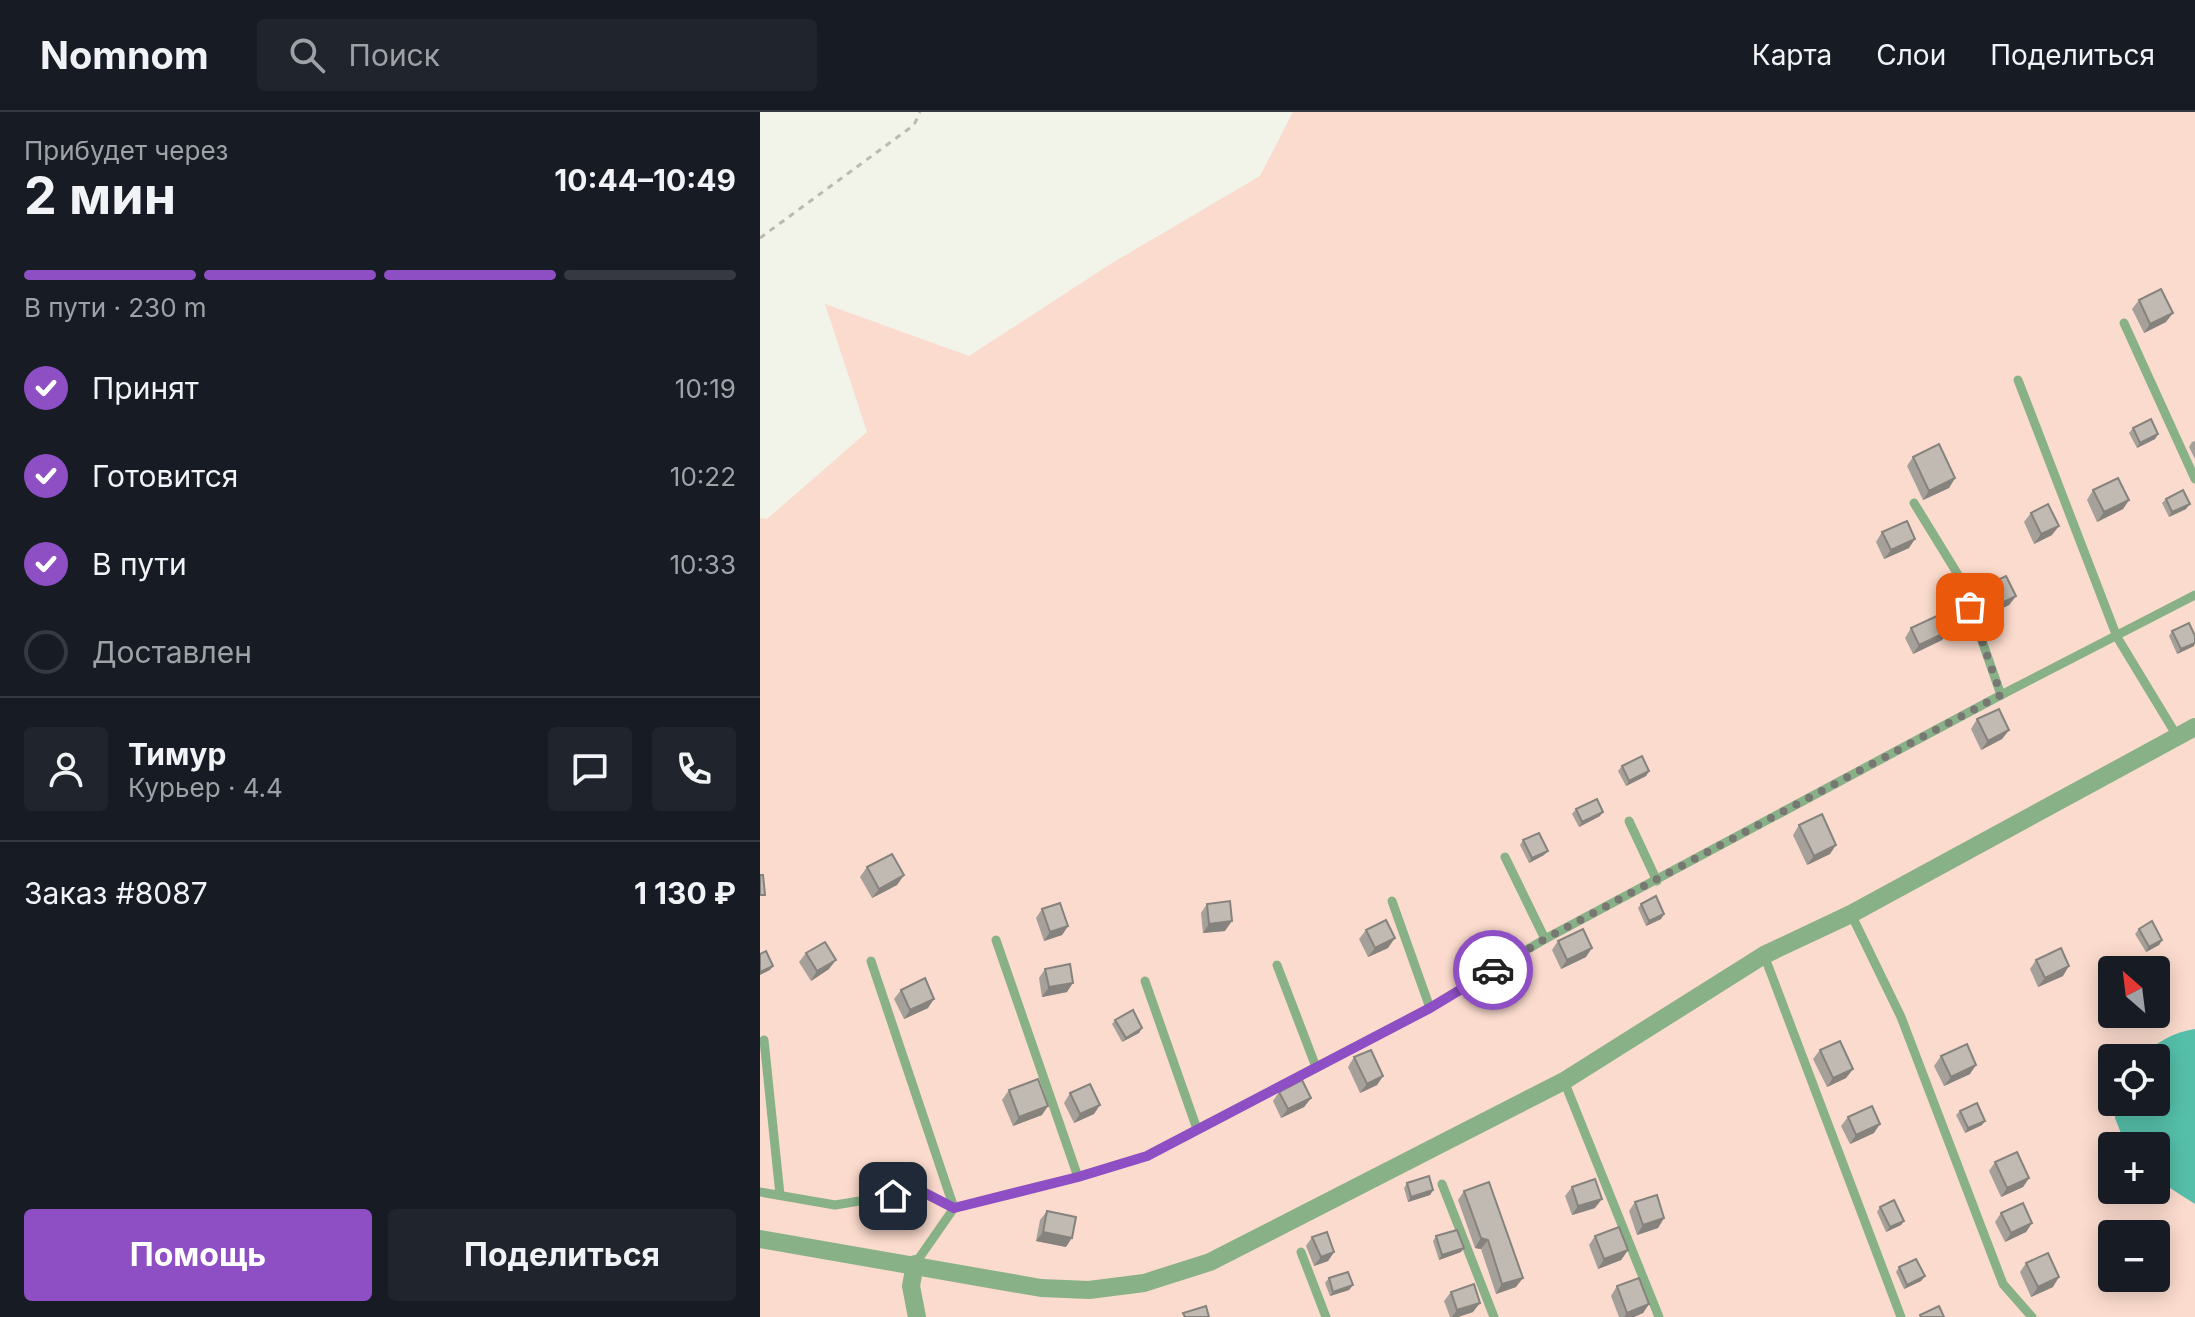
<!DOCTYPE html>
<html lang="ru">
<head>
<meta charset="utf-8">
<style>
  :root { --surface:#171b24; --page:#20242c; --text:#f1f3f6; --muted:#9ea1a6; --line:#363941; --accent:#8e4fc4 }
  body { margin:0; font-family:Inter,sans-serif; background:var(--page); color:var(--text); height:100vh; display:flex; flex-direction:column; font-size:30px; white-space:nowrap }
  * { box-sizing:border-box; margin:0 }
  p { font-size:26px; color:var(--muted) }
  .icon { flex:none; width:44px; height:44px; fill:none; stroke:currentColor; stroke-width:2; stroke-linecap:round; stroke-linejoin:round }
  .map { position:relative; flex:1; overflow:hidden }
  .details { display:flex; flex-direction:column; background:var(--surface); width:760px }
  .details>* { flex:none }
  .needle { width:52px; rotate:332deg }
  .buttons { position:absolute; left:1338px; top:844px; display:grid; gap:16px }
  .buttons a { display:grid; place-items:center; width:72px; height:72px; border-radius:8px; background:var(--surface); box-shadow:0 4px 20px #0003; font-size:40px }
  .pin { position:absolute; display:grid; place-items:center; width:68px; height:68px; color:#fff; margin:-34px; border-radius:16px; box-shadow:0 4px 12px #0006 }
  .courier { position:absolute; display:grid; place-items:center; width:80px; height:80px; margin:-40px; border:6px solid #8e4fc4; border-radius:50%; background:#fff; color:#222; box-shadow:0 2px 10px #0007 }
  .headline em { font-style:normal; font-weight:700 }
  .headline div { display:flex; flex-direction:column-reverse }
  .headline { display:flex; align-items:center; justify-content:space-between; height:136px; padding:0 24px }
  h1 { font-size:52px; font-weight:700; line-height:60px }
  .bar { display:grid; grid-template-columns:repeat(4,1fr); gap:12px 8px; align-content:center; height:96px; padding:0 24px }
  .bar i { height:10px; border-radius:6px; background:var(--line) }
  .bar .current { background:var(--accent) }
  .bar p { grid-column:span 4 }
  .line { display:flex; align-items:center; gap:20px; padding:0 24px; border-top:2px solid var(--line) }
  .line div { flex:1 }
  .round { display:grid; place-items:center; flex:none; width:84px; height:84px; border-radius:8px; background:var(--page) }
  ol { padding:0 24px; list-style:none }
  li { display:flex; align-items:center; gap:24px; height:88px }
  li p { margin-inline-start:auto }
  li .icon { padding:8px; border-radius:50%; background:var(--accent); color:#fff; stroke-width:4 }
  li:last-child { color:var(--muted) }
  li i { width:44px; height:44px; border:4px solid var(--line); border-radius:50% }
  .cta { display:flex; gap:16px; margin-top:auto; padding:16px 24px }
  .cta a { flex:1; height:92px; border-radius:8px; background:var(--accent); color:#fff; font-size:32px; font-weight:700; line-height:92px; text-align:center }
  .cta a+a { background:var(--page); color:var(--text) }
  header { display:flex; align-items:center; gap:48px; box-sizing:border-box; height:112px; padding:0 40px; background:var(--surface); border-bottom:2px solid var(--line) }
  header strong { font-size:38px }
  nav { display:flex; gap:44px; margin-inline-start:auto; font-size:28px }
  .search { width:560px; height:72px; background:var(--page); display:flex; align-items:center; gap:20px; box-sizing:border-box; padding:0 28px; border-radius:8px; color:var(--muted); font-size:30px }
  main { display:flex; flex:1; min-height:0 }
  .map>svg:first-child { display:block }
  .green { fill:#fbdbcd; fill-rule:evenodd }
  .water { fill:#55bfa9 }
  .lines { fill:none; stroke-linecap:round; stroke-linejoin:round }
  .path { stroke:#b9bab2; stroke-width:3; stroke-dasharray:6 6; stroke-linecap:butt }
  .service { stroke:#89b188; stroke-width:9 }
  .minor { stroke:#89b188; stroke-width:18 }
  .wall { fill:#a5a099 }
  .shaded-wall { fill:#86827d }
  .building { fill:#c0bab2; stroke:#86827d; stroke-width:2 }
  .done { stroke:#787873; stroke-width:8; stroke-dasharray:0 14.4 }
  .route { stroke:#8e4fc4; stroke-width:10 }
</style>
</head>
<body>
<header>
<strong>Nomnom</strong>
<div class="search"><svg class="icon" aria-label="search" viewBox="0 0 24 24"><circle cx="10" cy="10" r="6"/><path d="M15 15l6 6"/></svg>Поиск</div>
<nav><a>Карта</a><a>Слои</a><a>Поделиться</a></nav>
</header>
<main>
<section class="details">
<div class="headline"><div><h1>2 мин</h1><p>Прибудет через</p></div><em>10:44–10:49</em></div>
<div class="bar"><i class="current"></i><i class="current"></i><i class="current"></i><i></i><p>В пути · 230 m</p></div>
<ol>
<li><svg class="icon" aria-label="check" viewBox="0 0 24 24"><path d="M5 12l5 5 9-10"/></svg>Принят<p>10:19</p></li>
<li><svg class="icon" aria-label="check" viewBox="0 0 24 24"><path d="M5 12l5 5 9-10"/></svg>Готовится<p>10:22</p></li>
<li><svg class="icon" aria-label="check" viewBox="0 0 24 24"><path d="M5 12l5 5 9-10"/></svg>В пути<p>10:33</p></li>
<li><i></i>Доставлен</li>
</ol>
<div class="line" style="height:144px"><a class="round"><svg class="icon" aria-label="person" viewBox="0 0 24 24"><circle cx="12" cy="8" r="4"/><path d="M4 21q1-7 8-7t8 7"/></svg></a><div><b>Тимур</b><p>Курьер · 4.4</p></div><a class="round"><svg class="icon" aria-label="chat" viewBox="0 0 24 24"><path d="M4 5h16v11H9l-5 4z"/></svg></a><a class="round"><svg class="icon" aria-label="phone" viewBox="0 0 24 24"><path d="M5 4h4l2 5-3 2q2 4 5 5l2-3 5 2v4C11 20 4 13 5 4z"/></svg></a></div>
<div class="line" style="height:104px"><div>Заказ #8087</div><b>1 130 ₽</b></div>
<div class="cta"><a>Помощь</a><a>Поделиться</a></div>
</section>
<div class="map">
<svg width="1435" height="1205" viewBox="0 0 1435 1205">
  <rect width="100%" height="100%" fill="#f2f3e9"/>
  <path class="green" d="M533 0H1435V1205H0V406L7 407 107 320 65 192 209 244 352 151 500 64ZM1352 858H1396V902H1352ZM1352 946H1396V990H1352ZM1352 1034H1396V1078H1352ZM1352 1122H1396V1166H1352Z"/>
  <path class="water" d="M1435 917V1092L1396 1067V1034H1366L1355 1006 1356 990H1396V946H1381C1396 930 1414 920 1435 917Z"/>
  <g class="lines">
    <polyline class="path" points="0,126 154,13 160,0"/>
    <g class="service">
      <polyline points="1364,211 1435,367"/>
      <polyline points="1258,268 1357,525 1417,624"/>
      <polyline points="1154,391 1200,466 1241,583"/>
      <polyline points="869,709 897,769"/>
      <polyline points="745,745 785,827"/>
      <polyline points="632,789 670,896"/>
      <polyline points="1091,802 1141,905 1243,1172 1272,1205"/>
      <polyline points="236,828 318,1065"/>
      <polyline points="1004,843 1141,1205"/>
      <polyline points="111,849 194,1096 155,1152"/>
      <polyline points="517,853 556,955"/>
      <polyline points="385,869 437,1017"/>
      <polyline points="4,928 20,1083"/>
      <polyline points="804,969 899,1205"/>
      <polyline points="682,1072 734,1205"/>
      <polyline points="0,1080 75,1093 161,1079 194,1096 318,1065 387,1044 670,896 785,827 1241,583 1435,483"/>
      <polyline points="541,1140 566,1205"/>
    </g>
    <g class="minor">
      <polyline points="0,1127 281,1176 329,1178 384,1171 450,1150 804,969 1004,843 1091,802 1435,615"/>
      <polyline points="155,1152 151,1174 157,1205"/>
    </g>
  </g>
  <g class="wall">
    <polygon points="1379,188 1406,210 1384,221 1372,197"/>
    <polygon points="1373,316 1398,322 1395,327 1377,336 1369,321"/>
    <polygon points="1435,329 1435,347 1429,335 1432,330"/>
    <polygon points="1153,345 1195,366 1189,376 1163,388 1147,354"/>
    <polygon points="1333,378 1369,388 1363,397 1337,410 1327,388"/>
    <polygon points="1406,387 1426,397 1409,405 1402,391"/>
    <polygon points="1271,401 1292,423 1274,432 1264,410"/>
    <polygon points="1122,420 1149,436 1124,447 1116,430"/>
    <polygon points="1221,476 1256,484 1249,493 1223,506 1215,485"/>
    <polygon points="1151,516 1189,519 1182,528 1153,542 1145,526"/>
    <polygon points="1412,519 1434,534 1417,542 1409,524"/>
    <polygon points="1217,607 1249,618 1242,627 1221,638 1211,617"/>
    <polygon points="862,654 889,659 886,664 866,674 858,659"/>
    <polygon points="816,697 840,704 819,715 812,702"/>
    <polygon points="1039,713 1070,742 1047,753 1033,723"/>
    <polygon points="763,728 784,743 769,751 760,733"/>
    <polygon points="107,755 144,763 137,773 112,786 100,765"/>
    <polygon points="447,792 465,819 443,821 441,801"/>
    <polygon points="881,792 904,802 901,807 886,814 878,796"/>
    <polygon points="282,797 308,814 302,823 284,829 276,806"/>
    <polygon points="1379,817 1402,828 1399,833 1386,840 1375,822"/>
    <polygon points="606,818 628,836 608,845 599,827"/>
    <polygon points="798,829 826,845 801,857 792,838"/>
    <polygon points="46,841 69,857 51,869 39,850"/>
    <polygon points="1276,848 1303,864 1278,875 1270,857"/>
    <polygon points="285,857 307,880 282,885 279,866"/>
    <polygon points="141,878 168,896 144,907 134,887"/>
    <polygon points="355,908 382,916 379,921 362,930 352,912"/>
    <polygon points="1060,938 1093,957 1086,966 1067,975 1053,947"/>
    <polygon points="1181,944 1210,962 1184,974 1174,954"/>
    <polygon points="594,945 623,964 617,973 600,981 588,955"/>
    <polygon points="249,978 282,1003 253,1014 242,988"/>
    <polygon points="519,980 551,986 544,995 521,1006 513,989"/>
    <polygon points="310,981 334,1002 314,1011 304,991"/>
    <polygon points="1200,999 1222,1013 1205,1021 1196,1003"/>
    <polygon points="1088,1005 1114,1021 1090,1032 1081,1014"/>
    <polygon points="1235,1050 1269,1066 1263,1075 1241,1085 1229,1059"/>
    <polygon points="647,1071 673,1078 670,1083 648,1090 644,1076"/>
    <polygon points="812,1075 835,1096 812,1103 805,1084"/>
    <polygon points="704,1079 756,1175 736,1182 721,1137 715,1136 698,1088"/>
    <polygon points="875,1090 904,1106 898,1116 877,1123 869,1099"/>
    <polygon points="1120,1095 1144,1109 1141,1113 1126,1120 1117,1100"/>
    <polygon points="287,1099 306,1135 276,1129 280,1108"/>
    <polygon points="1241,1101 1272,1111 1266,1120 1245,1130 1235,1110"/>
    <polygon points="676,1124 701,1140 679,1148 673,1129"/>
    <polygon points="835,1124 868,1138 861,1148 838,1157 829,1133"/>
    <polygon points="552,1125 574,1140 568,1149 554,1154 546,1134"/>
    <polygon points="1266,1151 1293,1175 1271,1185 1260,1160"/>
    <polygon points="1139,1155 1165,1164 1161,1169 1144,1177 1136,1160"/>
    <polygon points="569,1166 593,1173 589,1178 570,1184 565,1171"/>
    <polygon points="857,1174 889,1192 883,1201 874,1205 859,1205 851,1184"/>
    <polygon points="691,1180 713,1200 698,1205 690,1205 684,1189"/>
  </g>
  <g class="shaded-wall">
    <polygon points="1413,201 1406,210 1384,221 1390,212"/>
    <polygon points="1398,322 1395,327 1377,336 1380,331"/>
    <polygon points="1195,366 1189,376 1163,388 1169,379"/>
    <polygon points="1369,388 1363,397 1337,410 1344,400"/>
    <polygon points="1430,392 1426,397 1409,405 1412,400"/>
    <polygon points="1299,414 1292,423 1274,432 1281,422"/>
    <polygon points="1155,427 1149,436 1124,447 1131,438"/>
    <polygon points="1256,484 1249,493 1223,506 1230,497"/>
    <polygon points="1189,519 1182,528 1153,542 1159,533"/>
    <polygon points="1435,531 1434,534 1417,542 1421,537"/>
    <polygon points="1249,618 1242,627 1221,638 1228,629"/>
    <polygon points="889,659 886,664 866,674 869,669"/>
    <polygon points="843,700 840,704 819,715 822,710"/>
    <polygon points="1076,733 1070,742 1047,753 1054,744"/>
    <polygon points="788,739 784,743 769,751 772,746"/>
    <polygon points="144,763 137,773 112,786 119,777"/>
    <polygon points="904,802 901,807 886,814 889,809"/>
    <polygon points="472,809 465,819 443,821 449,812"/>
    <polygon points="308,814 302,823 284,829 290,820"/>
    <polygon points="635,826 628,836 608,845 615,836"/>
    <polygon points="1402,828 1399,833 1386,840 1389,835"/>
    <polygon points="832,836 826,845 801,857 807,848"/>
    <polygon points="76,848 69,857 51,869 57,859"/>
    <polygon points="13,854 10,858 0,863 0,860"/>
    <polygon points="1309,854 1303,864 1278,875 1285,866"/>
    <polygon points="313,871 307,880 282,885 289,875"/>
    <polygon points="174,887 168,896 144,907 150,898"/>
    <polygon points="382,916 379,921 362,930 366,926"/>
    <polygon points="1216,953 1210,962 1184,974 1191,965"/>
    <polygon points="1093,957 1086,966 1067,975 1073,966"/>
    <polygon points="623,964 617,973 600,981 607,972"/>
    <polygon points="551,986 544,995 521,1006 528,997"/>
    <polygon points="340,993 334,1002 314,1011 320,1002"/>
    <polygon points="288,994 282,1003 253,1014 259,1005"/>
    <polygon points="1225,1009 1222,1013 1205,1021 1208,1016"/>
    <polygon points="1120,1012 1114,1021 1090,1032 1096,1023"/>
    <polygon points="1269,1066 1263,1075 1241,1085 1247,1076"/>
    <polygon points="673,1078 670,1083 648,1090 651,1085"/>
    <polygon points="842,1087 835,1096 812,1103 818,1094"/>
    <polygon points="904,1106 898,1116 877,1123 883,1113"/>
    <polygon points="1144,1109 1141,1113 1126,1120 1130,1115"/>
    <polygon points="1272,1111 1266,1120 1245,1130 1251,1121"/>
    <polygon points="283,1120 312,1126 306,1135 276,1129"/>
    <polygon points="721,1126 728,1128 721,1137 715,1136"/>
    <polygon points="704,1136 701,1140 679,1148 682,1143"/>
    <polygon points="868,1138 861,1148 838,1157 844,1147"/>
    <polygon points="574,1140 568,1149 554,1154 561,1145"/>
    <polygon points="1165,1164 1161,1169 1144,1177 1147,1173"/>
    <polygon points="1299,1165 1293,1175 1271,1185 1278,1175"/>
    <polygon points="763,1166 756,1175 736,1182 742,1172"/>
    <polygon points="593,1173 589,1178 570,1184 573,1180"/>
    <polygon points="720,1191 713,1200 698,1205 692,1205 697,1198"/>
    <polygon points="889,1192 883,1201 874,1205 864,1205 867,1201"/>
  </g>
  <g class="building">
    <polygon points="1401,177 1413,201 1390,212 1379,188"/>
    <polygon points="1391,307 1398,322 1380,331 1373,316"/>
    <polygon points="1179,332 1195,366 1169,379 1153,345"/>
    <polygon points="1358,366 1369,388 1344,400 1333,378"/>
    <polygon points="1423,378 1430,392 1412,400 1406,387"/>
    <polygon points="1288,392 1299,414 1281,422 1271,401"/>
    <polygon points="1147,409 1155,427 1131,438 1122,420"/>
    <polygon points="1246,464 1256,484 1230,497 1221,476"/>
    <polygon points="1181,502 1189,519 1159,533 1151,516"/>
    <polygon points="1429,511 1435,524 1435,531 1421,537 1412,519"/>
    <polygon points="1239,597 1249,618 1228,629 1217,607"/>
    <polygon points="882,644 889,659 869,669 862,654"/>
    <polygon points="837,687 843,700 822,710 816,697"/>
    <polygon points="1062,702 1076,733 1054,744 1039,713"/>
    <polygon points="779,721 788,739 772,746 763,728"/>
    <polygon points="132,742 144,763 119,777 107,755"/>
    <polygon points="0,763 3,763 5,783 0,783"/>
    <polygon points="896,784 904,802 889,809 881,792"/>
    <polygon points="470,789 472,809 449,812 447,792"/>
    <polygon points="300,791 308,814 290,820 282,797"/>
    <polygon points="626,808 635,826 615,836 606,818"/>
    <polygon points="1392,809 1402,828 1389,835 1379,817"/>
    <polygon points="823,817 832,836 807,848 798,829"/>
    <polygon points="65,830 76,848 57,859 46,841"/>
    <polygon points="1301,836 1309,854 1285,866 1276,848"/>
    <polygon points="6,839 13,854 0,860 0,842"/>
    <polygon points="310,852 313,871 289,875 285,857"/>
    <polygon points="165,866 174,887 150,898 141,878"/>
    <polygon points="373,898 382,916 366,926 355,908"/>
    <polygon points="1080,929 1093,957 1073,966 1060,938"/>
    <polygon points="1207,932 1216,953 1191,965 1181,944"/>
    <polygon points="611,938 623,964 607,972 594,945"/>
    <polygon points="278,967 288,994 259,1005 249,978"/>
    <polygon points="542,968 551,986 528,997 519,980"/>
    <polygon points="330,972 340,993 320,1002 310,981"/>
    <polygon points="1217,991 1225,1009 1208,1016 1200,999"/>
    <polygon points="1112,994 1120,1012 1096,1023 1088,1005"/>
    <polygon points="1257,1040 1269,1066 1247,1076 1235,1050"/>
    <polygon points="669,1064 673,1078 651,1085 647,1071"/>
    <polygon points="835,1067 842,1087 818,1094 812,1075"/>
    <polygon points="729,1070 763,1166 742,1172 728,1128 721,1126 704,1079"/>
    <polygon points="897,1083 904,1106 883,1113 875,1090"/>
    <polygon points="1134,1088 1144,1109 1130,1115 1120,1095"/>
    <polygon points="1263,1091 1272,1111 1251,1121 1241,1101"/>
    <polygon points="287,1099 316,1105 312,1126 283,1120"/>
    <polygon points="859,1115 868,1138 844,1147 835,1124"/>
    <polygon points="697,1118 704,1136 682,1143 676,1124"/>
    <polygon points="567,1120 574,1140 561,1145 552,1125"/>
    <polygon points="1288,1141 1299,1165 1278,1175 1266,1151"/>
    <polygon points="1156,1147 1165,1164 1147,1173 1139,1155"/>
    <polygon points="588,1160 593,1173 573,1180 569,1166"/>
    <polygon points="879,1166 889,1192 867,1201 857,1174"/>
    <polygon points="714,1172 720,1191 697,1198 691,1180"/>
    <polygon points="446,1194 449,1205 425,1205 423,1201"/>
    <polygon points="1179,1194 1184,1205 1161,1205 1160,1203"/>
  </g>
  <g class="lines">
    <polyline class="done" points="733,858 785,827 1241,583 1210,495"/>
    <polyline class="route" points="133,1084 161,1079 194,1096 318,1065 387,1044 670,896 733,858"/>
  </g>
</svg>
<div class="buttons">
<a><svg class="needle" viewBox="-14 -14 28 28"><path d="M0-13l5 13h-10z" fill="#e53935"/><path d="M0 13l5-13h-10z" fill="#9ea1a6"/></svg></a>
<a><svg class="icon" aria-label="locate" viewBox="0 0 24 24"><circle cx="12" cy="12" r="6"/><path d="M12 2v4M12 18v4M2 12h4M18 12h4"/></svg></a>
<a>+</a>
<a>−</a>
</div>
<div class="pin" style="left:1210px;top:495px;background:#ea580c"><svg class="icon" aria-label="bag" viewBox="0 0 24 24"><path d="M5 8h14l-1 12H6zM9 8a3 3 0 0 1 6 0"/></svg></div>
<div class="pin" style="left:133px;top:1084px;background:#1f2937"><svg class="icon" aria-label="home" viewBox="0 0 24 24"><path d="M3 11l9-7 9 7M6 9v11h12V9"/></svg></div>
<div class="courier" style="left:733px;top:858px"><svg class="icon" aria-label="car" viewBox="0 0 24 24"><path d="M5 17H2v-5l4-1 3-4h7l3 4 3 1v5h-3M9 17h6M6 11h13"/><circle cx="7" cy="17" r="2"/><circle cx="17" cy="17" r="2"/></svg></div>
</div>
</main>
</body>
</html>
